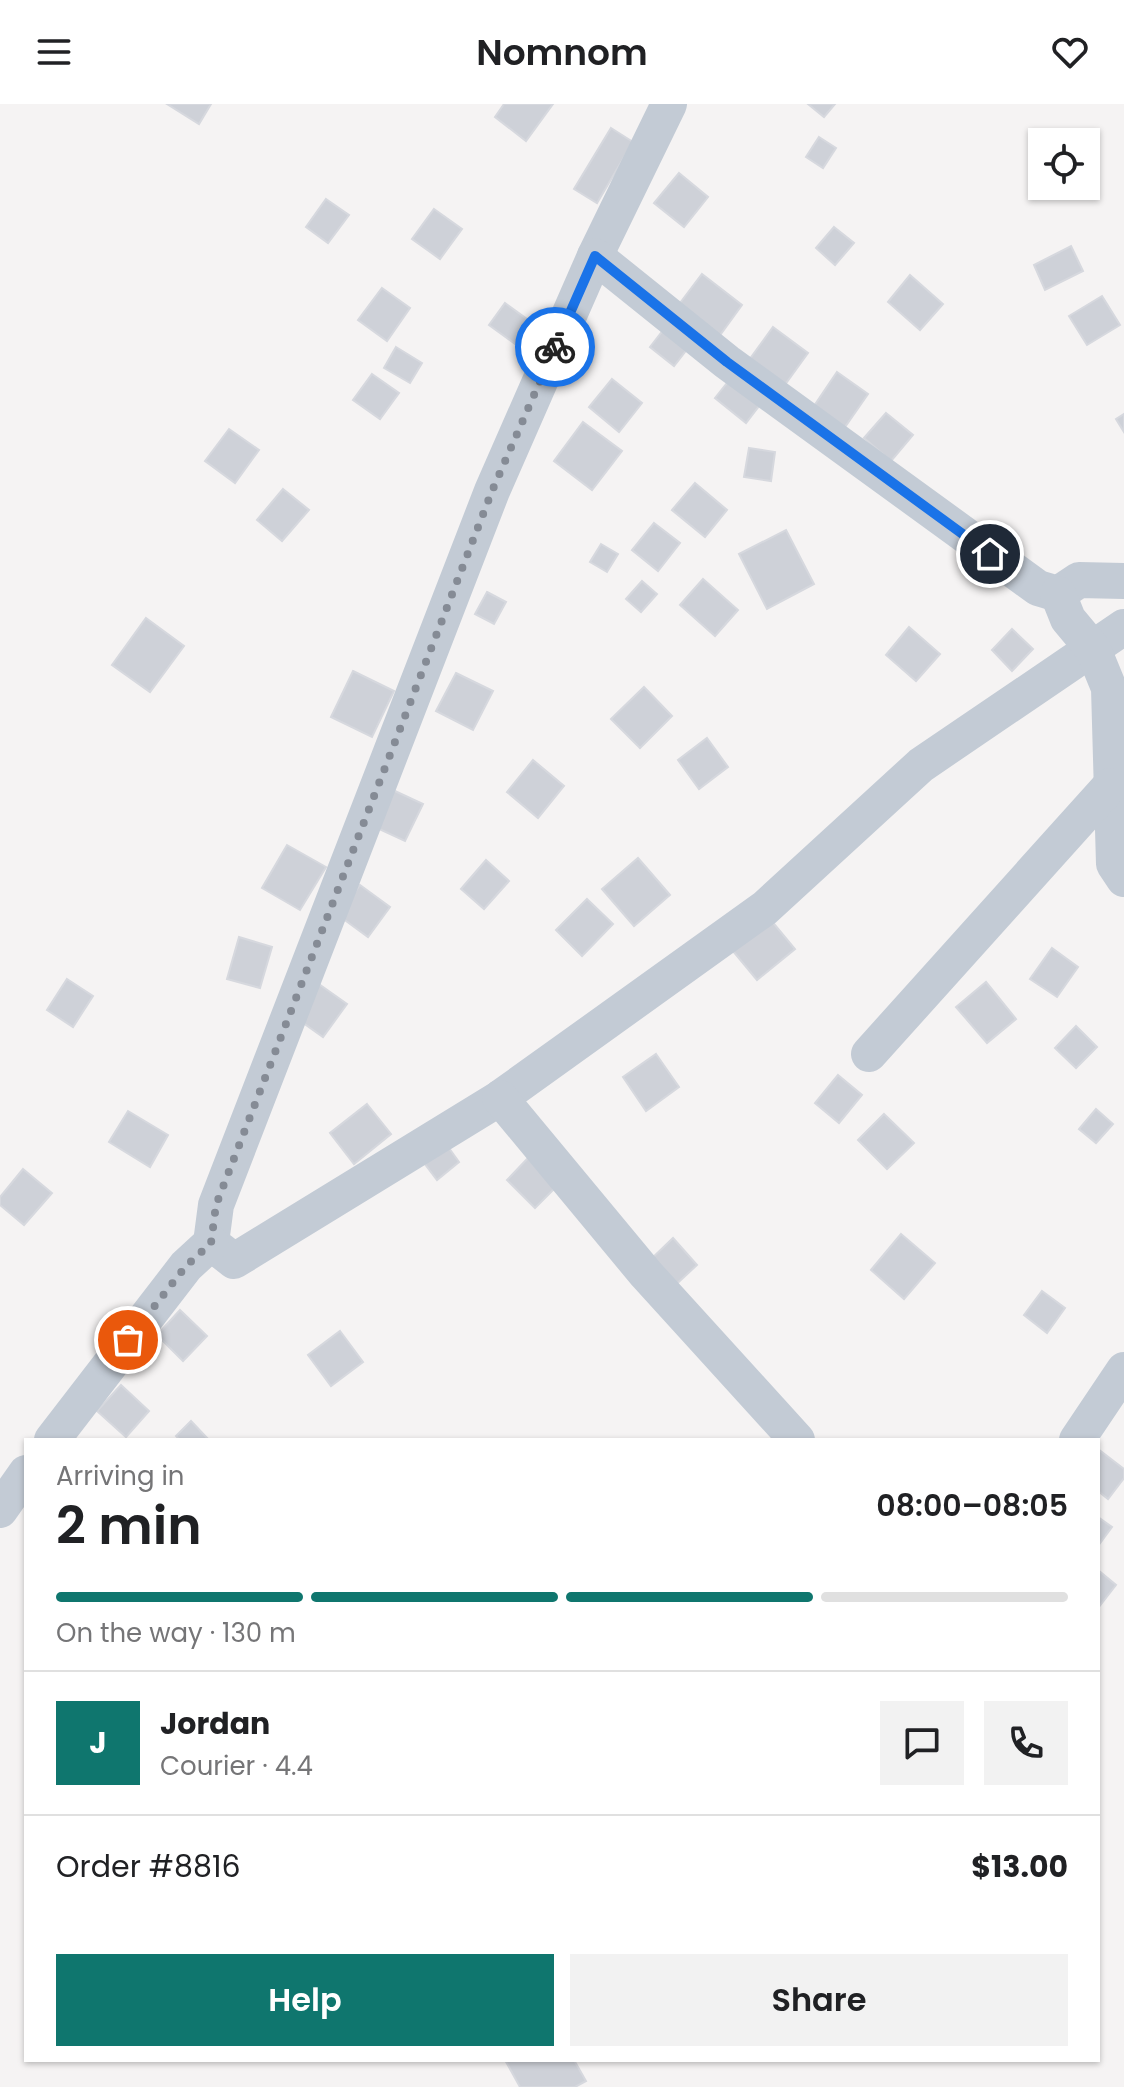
<!DOCTYPE html>
<html lang="en">
<head>
<meta charset="utf-8">
<style>
  :root { --surface:#fff; --page:#f2f2f2; --text:#202124; --muted:#757577; --line:#e0e0e0; --accent:#0f766e }
  body { margin:0; font-family:Poppins,sans-serif; background:var(--page); color:var(--text); height:100vh; display:flex; flex-direction:column; font-size:30px; white-space:nowrap }
  * { box-sizing:border-box; margin:0 }
  p { font-size:26px; color:var(--muted) }
  .icon { flex:none; width:44px; height:44px; fill:none; stroke:currentColor; stroke-width:2; stroke-linecap:round; stroke-linejoin:round }
  .map { position:relative; flex:1; overflow:hidden }
  .side { position:absolute; left:24px; top:1334px; width:1076px; height:624px; display:flex; flex-direction:column; background:var(--surface); border-radius:0px; box-shadow:0 2px 6px #0004 }
  .side>* { flex:none }
  .controls { position:absolute; left:1028px; top:24px; display:grid; gap:16px }
  .controls a { display:grid; place-items:center; width:72px; height:72px; border-radius:0px; background:var(--surface); box-shadow:0 2px 6px #0004; font-size:40px }
  .pin { position:absolute; display:grid; place-items:center; width:68px; height:68px; color:#fff; margin:-34px; border:4px solid #fff; border-radius:50%; box-shadow:0 2px 8px #0007 }
  .courier { position:absolute; display:grid; place-items:center; width:80px; height:80px; margin:-40px; border:6px solid #1a73e8; border-radius:50%; background:#fff; color:#222; box-shadow:0 2px 10px #0007 }
  .headline em { font-style:normal; font-weight:600 }
  .headline div { display:flex; flex-direction:column-reverse }
  .headline { display:flex; align-items:center; justify-content:space-between; height:136px; padding:0 32px }
  h1 { font-size:52px; font-weight:600; line-height:60px }
  .bar { display:grid; grid-template-columns:repeat(4,1fr); gap:12px 8px; align-content:center; height:96px; padding:0 32px }
  .bar i { height:10px; border-radius:6px; background:var(--line) }
  .bar .active { background:var(--accent) }
  .bar p { grid-column:span 4 }
  .line { display:flex; align-items:center; gap:20px; padding:0 32px; border-top:2px solid var(--line) }
  .line div { flex:1 }
  .round { display:grid; place-items:center; flex:none; width:84px; height:84px; border-radius:0px; background:var(--page) }
  .button { display:flex; gap:16px; margin-top:auto; padding:16px 32px }
  .button a { flex:1; height:92px; border-radius:0px; background:var(--accent); color:#fff; font-size:32px; font-weight:600; line-height:92px; text-align:center }
  .button a+a { background:var(--page); color:var(--text) }
  header { display:flex; justify-content:space-between; align-items:center; height:104px; padding:0 32px; background:var(--surface); font-size:36px; font-weight:600 }
  .map>svg:first-child { display:block }
  .building { fill:#ced1d8; stroke:#d6d8de; stroke-width:2 }
  .lines { fill:none; stroke-linecap:round; stroke-linejoin:round }
  .minor { stroke:#c3cbd5; stroke-width:36 }
  .done { stroke:#858b95; stroke-width:8; stroke-dasharray:0 14.4 }
  .route { stroke:#1a73e8; stroke-width:10 }
</style>
</head>
<body>
<header><svg class="icon" aria-label="menu" viewBox="0 0 24 24"><path d="M4 6h16M4 12h16M4 18h16"/></svg>Nomnom<svg class="icon" aria-label="heart" viewBox="0 0 24 24"><path d="M12 20l-8-8c-3-5 5-10 8-4 3-6 11-1 8 4z"/></svg></header>
<div class="map">
<svg width="1124" height="1983" viewBox="0 0 1124 1983">
  <rect width="100%" height="100%" fill="#f5f3f3"/>
  <g class="building">
    <polygon points="167,0 211,0 199,20"/>
    <polygon points="504,0 553,0 526,37 495,13"/>
    <polygon points="808,0 835,0 824,13"/>
    <polygon points="611,24 633,38 597,99 574,85"/>
    <polygon points="819,33 836,44 823,64 806,53"/>
    <polygon points="679,69 708,93 684,123 654,99"/>
    <polygon points="326,95 349,111 328,139 306,123"/>
    <polygon points="434,105 462,125 440,155 412,135"/>
    <polygon points="834,123 854,139 835,161 816,144"/>
    <polygon points="1071,142 1083,167 1045,186 1034,161"/>
    <polygon points="702,170 742,201 715,238 674,207"/>
    <polygon points="910,171 943,200 920,226 888,198"/>
    <polygon points="382,184 410,204 387,237 358,216"/>
    <polygon points="1102,192 1120,221 1087,241 1069,212"/>
    <polygon points="505,199 538,223 522,245 489,221"/>
    <polygon points="668,220 692,239 674,262 650,243"/>
    <polygon points="773,223 808,249 784,282 749,256"/>
    <polygon points="396,243 422,259 410,279 384,264"/>
    <polygon points="837,268 868,290 845,323 814,302"/>
    <polygon points="735,269 766,293 746,319 715,294"/>
    <polygon points="372,270 399,289 380,315 353,296"/>
    <polygon points="612,275 642,299 619,328 589,303"/>
    <polygon points="886,309 913,331 891,357 864,334"/>
    <polygon points="1124,310 1124,328 1116,315"/>
    <polygon points="583,318 622,347 592,386 554,357"/>
    <polygon points="229,325 259,346 235,379 205,357"/>
    <polygon points="749,344 775,348 771,377 744,373"/>
    <polygon points="695,379 727,406 705,433 672,406"/>
    <polygon points="283,385 309,406 282,437 257,416"/>
    <polygon points="654,419 680,439 658,467 632,446"/>
    <polygon points="786,426 814,480 767,505 739,450"/>
    <polygon points="601,440 618,450 607,468 590,458"/>
    <polygon points="703,475 738,506 715,532 680,501"/>
    <polygon points="642,477 657,490 641,508 626,495"/>
    <polygon points="487,488 506,498 494,520 475,510"/>
    <polygon points="146,514 184,542 150,588 112,561"/>
    <polygon points="909,523 940,550 916,577 886,551"/>
    <polygon points="1012,525 1033,545 1012,567 992,546"/>
    <polygon points="353,567 394,587 372,633 331,613"/>
    <polygon points="456,569 493,587 473,626 436,607"/>
    <polygon points="644,583 672,612 640,644 611,615"/>
    <polygon points="707,634 728,663 699,685 678,656"/>
    <polygon points="533,656 564,682 538,714 507,688"/>
    <polygon points="382,681 423,700 405,737 364,718"/>
    <polygon points="287,741 326,763 300,806 262,784"/>
    <polygon points="638,754 670,791 634,822 602,785"/>
    <polygon points="486,756 509,777 484,805 461,785"/>
    <polygon points="360,781 390,803 368,833 338,811"/>
    <polygon points="587,795 613,820 582,852 556,826"/>
    <polygon points="765,809 795,845 757,876 727,840"/>
    <polygon points="239,833 272,843 260,884 227,875"/>
    <polygon points="1052,844 1078,863 1057,893 1030,875"/>
    <polygon points="67,875 93,892 73,923 47,906"/>
    <polygon points="316,878 347,900 323,933 292,911"/>
    <polygon points="986,878 1016,915 987,939 956,903"/>
    <polygon points="1076,922 1097,943 1076,964 1055,944"/>
    <polygon points="656,950 679,983 646,1007 623,973"/>
    <polygon points="838,971 862,991 839,1019 815,999"/>
    <polygon points="367,1000 391,1030 354,1060 330,1029"/>
    <polygon points="1096,1005 1113,1020 1096,1039 1079,1025"/>
    <polygon points="128,1007 168,1031 150,1063 109,1038"/>
    <polygon points="884,1010 914,1039 887,1065 858,1036"/>
    <polygon points="441,1033 459,1058 437,1076 418,1051"/>
    <polygon points="528,1054 557,1082 535,1104 507,1076"/>
    <polygon points="23,1065 52,1089 24,1121 0,1101 0,1093"/>
    <polygon points="901,1130 935,1159 904,1195 871,1166"/>
    <polygon points="673,1134 697,1161 671,1185 647,1159"/>
    <polygon points="1042,1187 1065,1204 1047,1229 1024,1211"/>
    <polygon points="180,1206 207,1232 183,1257 157,1231"/>
    <polygon points="340,1227 363,1258 331,1282 308,1251"/>
    <polygon points="121,1281 149,1307 126,1333 97,1307"/>
    <polygon points="191,1317 209,1336 180,1336 176,1332"/>
    <polygon points="1098,1345 1124,1365 1124,1374 1108,1395 1098,1387"/>
    <polygon points="1098,1413 1112,1423 1098,1442"/>
    <polygon points="1098,1466 1116,1481 1098,1504"/>
    <polygon points="505,1956 574,1956 586,1977 575,1983 520,1983"/>
  </g>
  <g class="lines">
    <g class="minor">
      <polyline points="669,0 595,152 492,387 216,1101 211,1139 234,1157 500,994 765,804 921,661 1124,523"/>
      <polyline points="595,152 727,258 1038,484 1058,490 1079,476 1124,477"/>
      <polyline points="1058,490 1068,515 1093,545 1109,584 1114,760 1124,775"/>
      <polyline points="869,950 1110,682"/>
      <polyline points="500,994 646,1170 797,1336"/>
      <polyline points="52,1336 186,1162 211,1139"/>
      <polyline points="1077,1336 1124,1266"/>
      <polyline points="0,1406 26,1369"/>
    </g>
  </g>
  <g class="lines">
    <polyline class="done" points="128,1236 186,1162 211,1139 216,1101 492,387 555,243"/>
    <polyline class="route" points="555,243 595,152 727,258 990,450"/>
  </g>
</svg>
<div class="controls">
<a><svg class="icon" aria-label="locate" viewBox="0 0 24 24"><circle cx="12" cy="12" r="6"/><path d="M12 2v4M12 18v4M2 12h4M18 12h4"/></svg></a>
</div>
<div class="pin" style="left:128px;top:1236px;background:#ea580c"><svg class="icon" aria-label="bag" viewBox="0 0 24 24"><path d="M5 8h14l-1 12H6zM9 8a3 3 0 0 1 6 0"/></svg></div>
<div class="pin" style="left:990px;top:450px;background:#1f2937"><svg class="icon" aria-label="home" viewBox="0 0 24 24"><path d="M3 11l9-7 9 7M6 9v11h12V9"/></svg></div>
<div class="courier" style="left:555px;top:243px"><svg class="icon" aria-label="bike" viewBox="0 0 24 24"><circle cx="6" cy="16" r="4"/><circle cx="18" cy="16" r="4"/><path d="M6 16l4-8h5l3 8M10 8l3 8H6M13 5h3"/></svg></div>
<section class="side">
<div class="headline"><div><h1>2 min</h1><p>Arriving in</p></div><em>08:00–08:05</em></div>
<div class="bar"><i class="active"></i><i class="active"></i><i class="active"></i><i></i><p>On the way · 130 m</p></div>
<div class="line" style="height:144px"><b class="round" style="background:var(--accent);color:#fff">J</b><div><b>Jordan</b><p>Courier · 4.4</p></div><a class="round"><svg class="icon" aria-label="chat" viewBox="0 0 24 24"><path d="M4 5h16v11H9l-5 4z"/></svg></a><a class="round"><svg class="icon" aria-label="phone" viewBox="0 0 24 24"><path d="M5 4h4l2 5-3 2q2 4 5 5l2-3 5 2v4C11 20 4 13 5 4z"/></svg></a></div>
<div class="line" style="height:104px"><div>Order #8816</div><b>$13.00</b></div>
<div class="button"><a>Help</a><a>Share</a></div>
</section>
</div>
</body>
</html>
